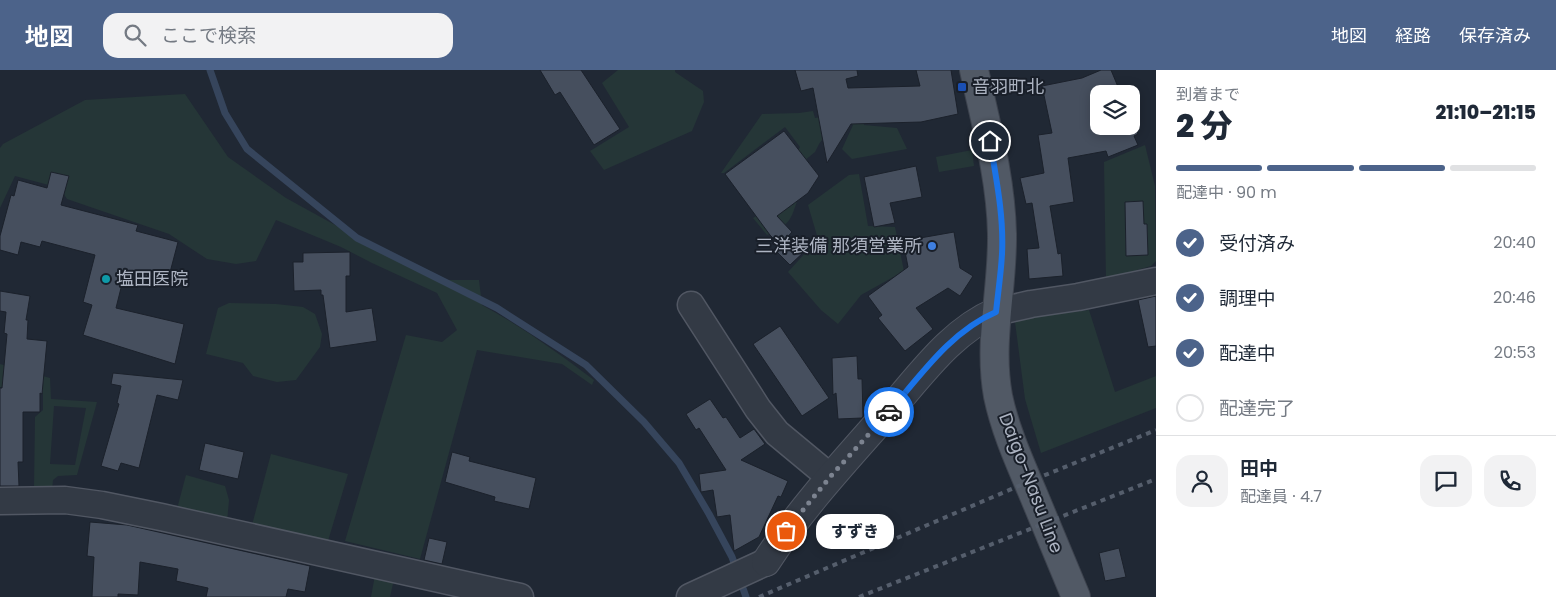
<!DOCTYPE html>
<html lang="ja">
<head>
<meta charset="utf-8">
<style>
  :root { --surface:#fff; --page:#f2f2f3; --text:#1f2937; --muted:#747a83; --line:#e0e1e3; --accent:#4c638a }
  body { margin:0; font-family:Poppins,"Noto Sans JP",sans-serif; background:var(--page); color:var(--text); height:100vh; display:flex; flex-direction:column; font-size:19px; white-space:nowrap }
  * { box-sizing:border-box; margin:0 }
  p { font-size:16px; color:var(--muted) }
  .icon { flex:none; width:28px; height:28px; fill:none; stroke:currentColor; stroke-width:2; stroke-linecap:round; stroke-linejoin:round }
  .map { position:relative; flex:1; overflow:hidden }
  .sheet { display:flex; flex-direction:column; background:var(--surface); width:400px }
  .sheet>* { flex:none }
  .buttons { position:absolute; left:1090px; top:15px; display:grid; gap:10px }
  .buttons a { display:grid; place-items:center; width:50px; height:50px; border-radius:10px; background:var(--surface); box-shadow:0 2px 12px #0003; font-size:25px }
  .pin { position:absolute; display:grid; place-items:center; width:42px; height:42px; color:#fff; margin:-21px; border:2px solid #fff; border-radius:50%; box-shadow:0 1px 5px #0007 }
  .courier { position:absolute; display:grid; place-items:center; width:50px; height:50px; margin:-25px; border:4px solid #1a73e8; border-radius:50%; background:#fff; color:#222; box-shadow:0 1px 6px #0007 }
  .bubble { position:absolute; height:35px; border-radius:15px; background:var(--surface); box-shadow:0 2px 12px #0003; font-size:16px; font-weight:800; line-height:35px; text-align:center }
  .head em { font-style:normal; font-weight:800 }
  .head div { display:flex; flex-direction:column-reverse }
  .head { display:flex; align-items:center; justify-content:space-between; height:85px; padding:0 20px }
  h1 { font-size:32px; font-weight:800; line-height:38px }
  .bar { display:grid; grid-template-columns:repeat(4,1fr); gap:8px 5px; align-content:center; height:60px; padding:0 20px }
  .bar i { height:6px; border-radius:4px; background:var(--line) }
  .bar .current { background:var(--accent) }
  .bar p { grid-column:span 4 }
  .line { display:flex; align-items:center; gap:12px; padding:0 20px; border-top:1px solid var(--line) }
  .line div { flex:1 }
  .round { display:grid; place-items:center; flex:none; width:52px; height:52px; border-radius:15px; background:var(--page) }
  ol { padding:0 20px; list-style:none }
  li { display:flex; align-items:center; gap:15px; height:55px }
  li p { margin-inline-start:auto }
  li .icon { padding:5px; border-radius:50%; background:var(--accent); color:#fff; stroke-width:4 }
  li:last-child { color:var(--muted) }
  li i { width:28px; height:28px; border:2px solid var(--line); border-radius:50% }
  header { display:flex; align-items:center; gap:30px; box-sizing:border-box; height:70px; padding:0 25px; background:var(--accent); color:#fff }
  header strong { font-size:24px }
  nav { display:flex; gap:28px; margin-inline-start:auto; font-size:18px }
  .search { width:350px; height:45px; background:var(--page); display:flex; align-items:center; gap:12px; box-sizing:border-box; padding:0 18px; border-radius:15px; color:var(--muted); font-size:19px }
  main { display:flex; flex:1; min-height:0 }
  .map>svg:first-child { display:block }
  .green { fill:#253637; fill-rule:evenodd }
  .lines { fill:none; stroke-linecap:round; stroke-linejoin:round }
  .stream { stroke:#36455c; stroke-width:7 }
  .building { fill:#464f5e; stroke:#1b212b }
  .minor-casing { stroke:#515763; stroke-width:29 }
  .tertiary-casing { stroke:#515763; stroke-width:30 }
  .primary-casing { stroke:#3d434e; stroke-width:30 }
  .minor { stroke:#333a45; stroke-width:26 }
  .tertiary { stroke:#333a45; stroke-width:28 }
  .primary { stroke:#515965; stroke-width:28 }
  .rail { stroke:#555e6c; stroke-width:4; stroke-dasharray:5 5; stroke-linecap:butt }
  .done { stroke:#7c8390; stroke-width:5; stroke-dasharray:0 9 }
  .route { stroke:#1a73e8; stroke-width:6 }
  .transit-dot { fill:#1a4fb4; stroke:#191f29; stroke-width:2 }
  .shop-dot { fill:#3f7fe0; stroke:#191f29; stroke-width:2 }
  .culture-dot { fill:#0f9aa8; stroke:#191f29; stroke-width:2 }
  .labels { text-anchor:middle; stroke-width:4; stroke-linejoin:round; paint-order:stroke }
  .poi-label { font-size:18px; fill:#adb4c2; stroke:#191f29; text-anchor:start }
  .street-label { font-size:18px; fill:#adb4c2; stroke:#191f29 }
</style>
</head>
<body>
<header>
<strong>地図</strong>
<div class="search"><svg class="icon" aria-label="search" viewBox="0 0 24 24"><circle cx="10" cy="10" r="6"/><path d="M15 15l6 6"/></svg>ここで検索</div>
<nav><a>地図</a><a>経路</a><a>保存済み</a></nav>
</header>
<main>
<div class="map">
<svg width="1156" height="527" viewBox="0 0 1156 527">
  <rect width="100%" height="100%" fill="#202834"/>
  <g class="green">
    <polygon points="618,0 675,0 675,2 703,21 704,32 692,61 604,100 590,81 629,57 602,13"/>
    <polygon points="862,20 864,55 897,58 907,79 852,89 842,79 853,55 839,46 819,74 815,82 804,91 796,84 800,77 785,57 724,103 721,103 762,44 799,43 813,41 815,48 835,45"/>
    <path d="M185 24 228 87 286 128 435 210H479L482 235C521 256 558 283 594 310L592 315 562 294 477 280 420 489 345 471 406 265 442 272 457 260 437 223 372 193 341 177 276 150 256 191 236 194 207 189 169 164 67 129 60 118 15 106 0 138V78L3 74 85 30Z"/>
    <polygon points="1145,75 1155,116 1156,191 1151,196 1106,209 1104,92"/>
    <polygon points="972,80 974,96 939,102 936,87"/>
    <polygon points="859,104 868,156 895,157 904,201 861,225 838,254 821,240 788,202 818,169 808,135 849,105"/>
    <path d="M778 131H797C790 153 788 155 767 165L753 148Z"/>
    <polygon points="229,233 276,234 303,237 315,244 322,264 320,277 296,310 277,312 253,306 243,293 206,284 218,238"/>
    <polygon points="1089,240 1115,322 1156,306 1156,338 1041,383 1025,329 1015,252 1024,248"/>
    <path d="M0 294 50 308 51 329 97 332 77 405 58 406 53 410 52 420 34 418 35 347 43 340V324L40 319 0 317ZM54 336 86 338 75 395 50 394Z"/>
    <polygon points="271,384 348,404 328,471 252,455"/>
    <polygon points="186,405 225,416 229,430 227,452 177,439"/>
    <polygon points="375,505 394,509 390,527 371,527"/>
  </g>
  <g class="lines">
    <polyline class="stream" points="210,0 225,43 247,79 357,168 497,238 586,295 644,352 679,393 709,444 732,487 746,527"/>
  </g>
  <g class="building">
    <polygon points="540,0 581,0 620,59 594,75 560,22 555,25"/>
    <polygon points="795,0 857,0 858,6 846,9 848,18 920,16 916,0 951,0 958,44 921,52 851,54 827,93 813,18 801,21"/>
    <polygon points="1101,0 1111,0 1121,24 1099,24 1099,56 1131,56 1131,48 1138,64 1134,66 1138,75 1108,87 1106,81 1068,88 1074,132 1050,136 1058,184 1061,183 1063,206 1029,209 1027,179 1039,178 1032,133 1026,134 1020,108 1044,103 1038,65 1052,63 1042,16 1082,8"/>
    <polygon points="784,61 819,106 808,123 777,146 792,162 780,175 770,165 725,104"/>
    <polygon points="916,96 922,127 890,133 895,153 874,157 864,107"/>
    <polygon points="51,102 69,106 61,135 138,155 136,161 178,172 167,214 125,202 116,238 184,254 175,294 83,265 92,235 83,232 95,185 42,171 40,177 21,172 18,185 0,180 0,166 11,125 14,126 18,110 47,118"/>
    <polygon points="1143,131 1144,154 1147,154 1148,185 1126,186 1125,132"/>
    <polygon points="954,162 960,198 973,206 960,226 948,218 916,238 933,259 905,281 878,248 882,245 868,226 908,197 903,171"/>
    <polygon points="793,166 806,180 790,195 776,181"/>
    <polygon points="350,182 350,206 346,206 346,242 372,238 377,271 330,278 323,225 321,225 321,220 294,221 293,192 303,192 303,183"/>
    <polygon points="0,221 30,226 26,250 28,250 27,269 47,271 42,324 40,323 40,342 23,342 23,392 18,392 19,416 0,416 0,318 2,318 7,264 4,263 6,242 0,241"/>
    <polygon points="1156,226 1156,276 1148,277 1138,230"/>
    <polygon points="780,256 829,328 802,346 753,274"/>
    <polygon points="857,286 858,309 862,309 863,346 862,348 838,349 836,323 833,325 832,288"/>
    <polygon points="113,303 183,310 178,330 157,325 139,398 121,393 118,401 101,396 119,334 117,333 121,316 111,314"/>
    <polygon points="710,329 723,348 726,347 740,368 754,359 765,374 741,390 788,411 781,427 778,426 759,467 734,481 730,445 717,447 713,420 701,422 699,404 726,400 699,358 696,360 686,344"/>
    <polygon points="205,373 244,382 238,409 199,400"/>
    <polygon points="452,382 470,387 469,391 536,408 529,439 494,431 495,427 445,412"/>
    <polygon points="90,452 127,455 310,496 305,522 288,519 286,527 206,527 208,518 176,511 178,499 140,492 138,525 118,524 118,527 92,527 94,487 87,486"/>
    <polygon points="429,468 447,472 442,494 424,490"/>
    <polygon points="1119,478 1126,507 1105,511 1099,483"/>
  </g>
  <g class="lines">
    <g class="minor-casing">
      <g id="minor">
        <polyline points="691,235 758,339 777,363 830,407"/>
        <polyline points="996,242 1031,234 1078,227 1156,211"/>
        <polyline points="0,431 65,430 102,435 161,447 520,527"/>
        <polyline points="690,527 766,492"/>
      </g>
    </g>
    <g class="tertiary-casing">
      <path id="tertiary" d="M766 492C801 438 845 391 888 342 920 306 951 261 996 242"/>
    </g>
    <g class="primary-casing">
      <path id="primary" d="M974 0C986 54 1001 109 1002 164 1003 218 988 272 998 326 1005 360 1020 393 1034 426 1048 459 1062 493 1076 527"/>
    </g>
    <use href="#minor" class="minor"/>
    <use href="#tertiary" class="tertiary"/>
    <use href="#primary" class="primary"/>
    <g class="rail">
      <polyline points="759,527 1028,412 1156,360"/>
      <polyline points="859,527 1156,409"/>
    </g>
  </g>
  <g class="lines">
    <polyline class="done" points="786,461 830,407 889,342"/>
    <path class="route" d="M889 342C920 306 951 261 996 242 998 223 1001 203 1002 184 1004 146 996 108 990 71"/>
  </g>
  <rect class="transit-dot" x="957" y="12" width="10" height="10" rx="2.5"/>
  <circle class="shop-dot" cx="932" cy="176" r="5"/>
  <circle class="culture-dot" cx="106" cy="209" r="5"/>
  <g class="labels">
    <g class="poi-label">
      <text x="972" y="23">音羽町北</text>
      <text x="922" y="182" text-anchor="end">三洋装備 那須営業所</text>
      <text x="116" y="215">塩田医院</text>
    </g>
    <g class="street-label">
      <text transform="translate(1031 413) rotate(69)" y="6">Daigo-Nasu Line</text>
    </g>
  </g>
</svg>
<div class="buttons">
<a><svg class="icon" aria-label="layers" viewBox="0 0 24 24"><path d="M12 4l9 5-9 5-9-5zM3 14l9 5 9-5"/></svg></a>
</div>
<div class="pin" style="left:786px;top:461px;background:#ea580c"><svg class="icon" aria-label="bag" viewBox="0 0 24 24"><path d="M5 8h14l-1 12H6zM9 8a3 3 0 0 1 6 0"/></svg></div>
<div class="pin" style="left:990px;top:71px;background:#1f2937"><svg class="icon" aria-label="home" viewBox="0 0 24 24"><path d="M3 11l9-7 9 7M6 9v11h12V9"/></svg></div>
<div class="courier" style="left:889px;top:342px"><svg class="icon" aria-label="car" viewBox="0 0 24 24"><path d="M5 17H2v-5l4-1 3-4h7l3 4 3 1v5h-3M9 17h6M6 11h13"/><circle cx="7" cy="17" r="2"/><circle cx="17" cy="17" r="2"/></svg></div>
<div class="bubble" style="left:816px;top:444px;width:78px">すずき</div>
</div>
<section class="sheet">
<div class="head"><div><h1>2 分</h1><p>到着まで</p></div><em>21:10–21:15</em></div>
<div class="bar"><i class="current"></i><i class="current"></i><i class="current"></i><i></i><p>配達中 · 90 m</p></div>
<ol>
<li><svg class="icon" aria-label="check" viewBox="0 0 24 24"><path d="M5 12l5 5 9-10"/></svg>受付済み<p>20:40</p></li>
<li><svg class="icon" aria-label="check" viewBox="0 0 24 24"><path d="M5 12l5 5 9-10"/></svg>調理中<p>20:46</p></li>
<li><svg class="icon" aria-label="check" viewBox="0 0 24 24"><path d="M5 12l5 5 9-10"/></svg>配達中<p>20:53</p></li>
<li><i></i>配達完了</li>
</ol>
<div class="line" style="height:90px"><a class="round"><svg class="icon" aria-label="person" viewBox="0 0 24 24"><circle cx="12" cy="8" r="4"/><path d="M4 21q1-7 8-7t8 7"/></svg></a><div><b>田中</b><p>配達員 · 4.7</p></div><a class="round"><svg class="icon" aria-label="chat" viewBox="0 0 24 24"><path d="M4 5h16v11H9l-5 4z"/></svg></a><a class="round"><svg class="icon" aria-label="phone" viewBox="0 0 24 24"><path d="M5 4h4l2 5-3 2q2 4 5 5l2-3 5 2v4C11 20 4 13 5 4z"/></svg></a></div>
</section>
</main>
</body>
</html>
